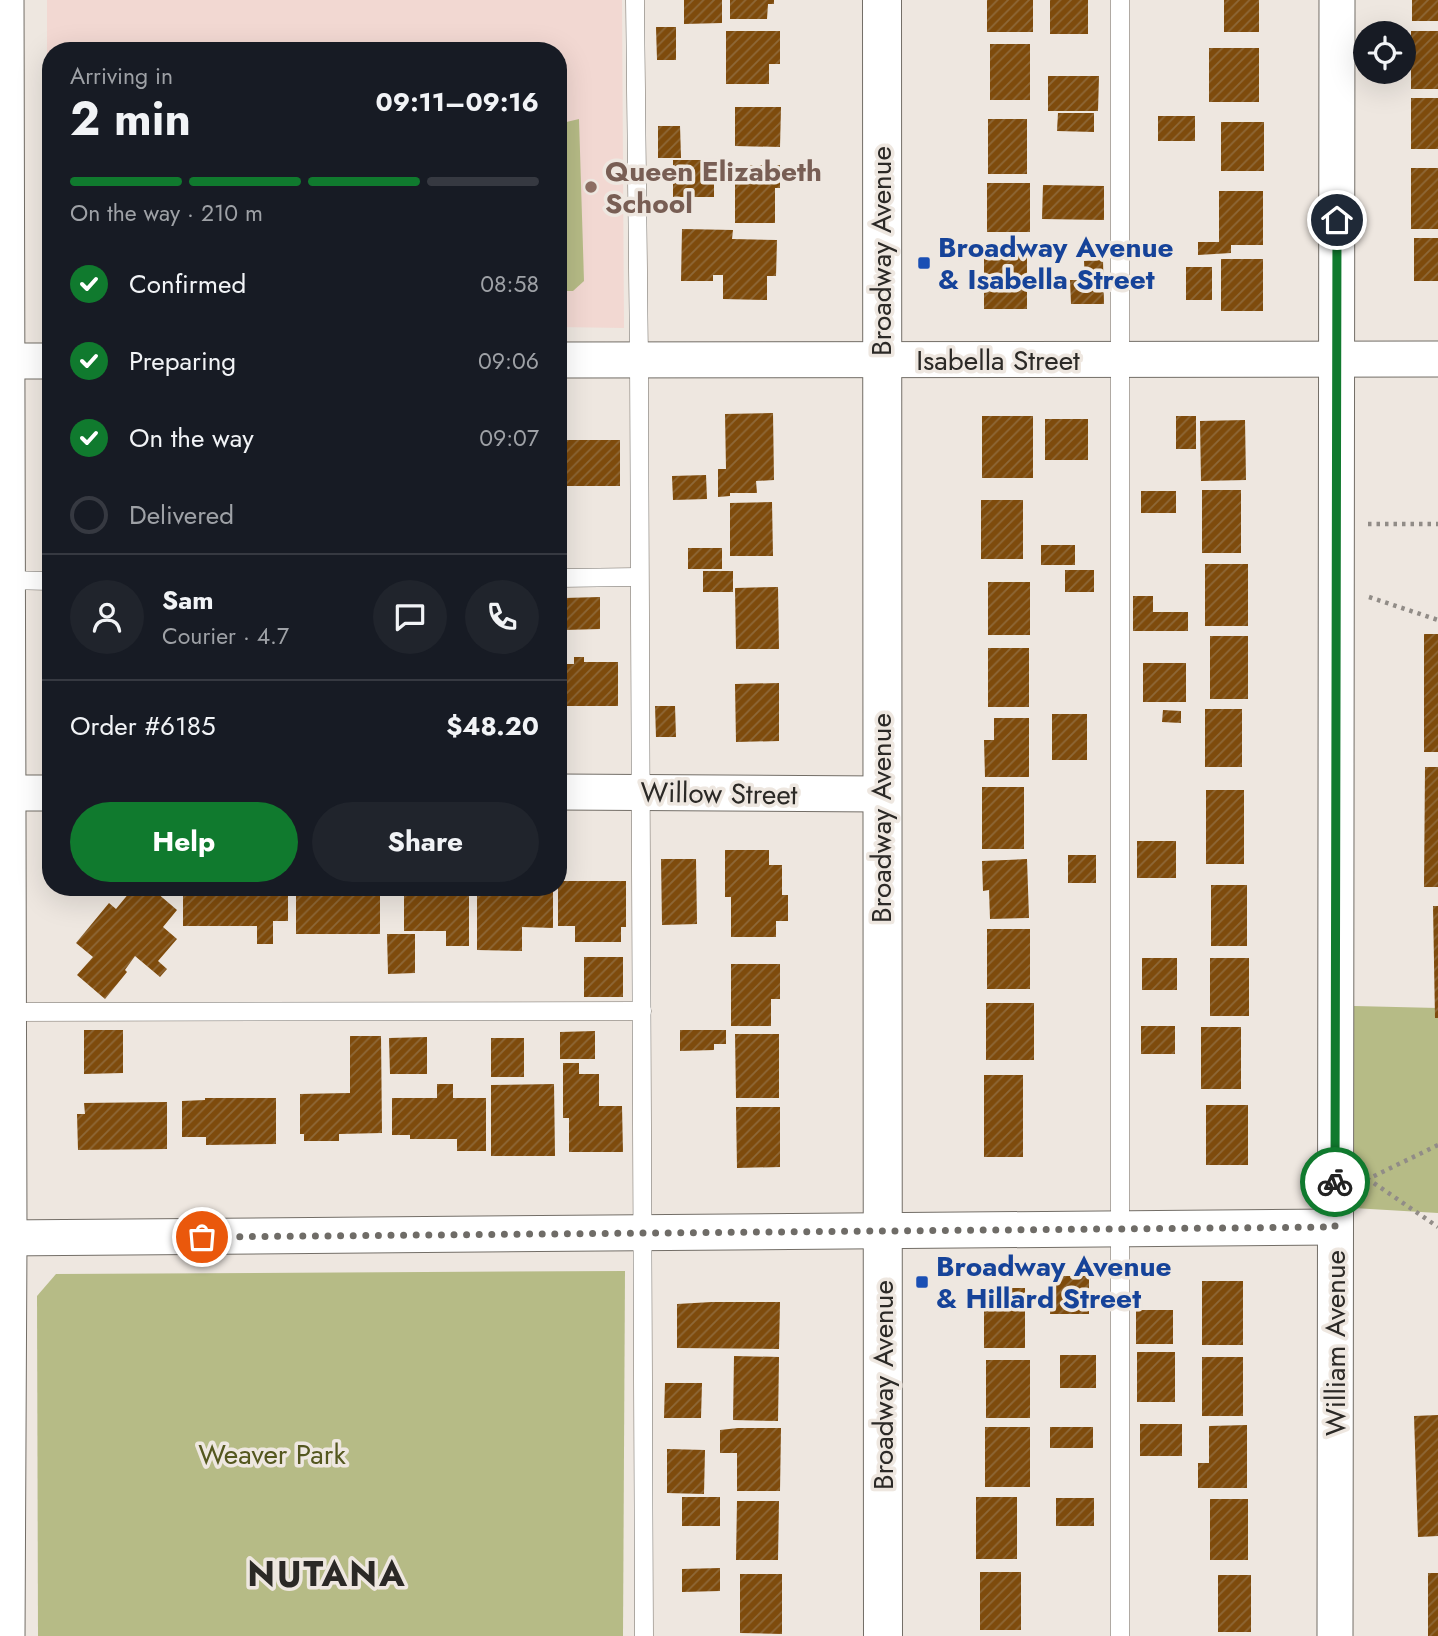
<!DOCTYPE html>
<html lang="en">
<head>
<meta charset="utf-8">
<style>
  :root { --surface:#171b24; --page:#20242c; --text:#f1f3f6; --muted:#9ea1a6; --line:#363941; --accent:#107a2e }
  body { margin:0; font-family:Jost,sans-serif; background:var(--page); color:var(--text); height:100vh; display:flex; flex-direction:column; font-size:26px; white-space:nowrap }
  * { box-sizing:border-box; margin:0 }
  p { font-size:23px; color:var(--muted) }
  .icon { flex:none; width:38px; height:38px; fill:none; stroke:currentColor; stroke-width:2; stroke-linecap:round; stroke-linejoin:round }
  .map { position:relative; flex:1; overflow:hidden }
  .drawer { position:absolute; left:42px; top:42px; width:525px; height:854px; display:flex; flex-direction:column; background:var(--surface); border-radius:28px; box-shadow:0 7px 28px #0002 }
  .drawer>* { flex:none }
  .controls { position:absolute; left:1353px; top:21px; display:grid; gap:14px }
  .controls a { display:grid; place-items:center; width:63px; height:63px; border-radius:50%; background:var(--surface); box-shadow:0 7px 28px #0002; font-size:35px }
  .pin { position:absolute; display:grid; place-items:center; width:60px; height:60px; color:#fff; margin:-30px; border:4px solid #fff; border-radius:50%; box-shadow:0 2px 7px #0007 }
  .courier { position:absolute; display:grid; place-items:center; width:70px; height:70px; margin:-35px; border:5px solid #107a2e; border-radius:50%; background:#fff; color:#222; box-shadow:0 2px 9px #0007 }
  .summary em { font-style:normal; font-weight:700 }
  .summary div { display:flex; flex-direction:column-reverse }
  .summary { display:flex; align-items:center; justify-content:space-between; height:119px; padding:0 28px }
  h1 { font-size:46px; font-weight:700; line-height:52px }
  .bar { display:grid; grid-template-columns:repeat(4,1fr); gap:10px 7px; align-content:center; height:84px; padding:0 28px }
  .bar i { height:9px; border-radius:5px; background:var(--line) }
  .bar .on { background:var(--accent) }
  .bar p { grid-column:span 4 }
  .line { display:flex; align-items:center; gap:18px; padding:0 28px; border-top:2px solid var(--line) }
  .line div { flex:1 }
  .round { display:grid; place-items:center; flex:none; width:74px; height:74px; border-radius:37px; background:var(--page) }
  ol { padding:0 28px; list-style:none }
  li { display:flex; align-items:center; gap:21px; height:77px }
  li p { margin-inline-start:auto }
  li .icon { padding:7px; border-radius:50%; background:var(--accent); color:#fff; stroke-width:4 }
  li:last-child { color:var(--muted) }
  li i { width:38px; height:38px; border:4px solid var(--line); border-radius:50% }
  .action { display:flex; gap:14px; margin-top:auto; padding:14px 28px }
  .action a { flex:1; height:80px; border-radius:42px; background:var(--accent); color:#fff; font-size:28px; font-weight:700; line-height:80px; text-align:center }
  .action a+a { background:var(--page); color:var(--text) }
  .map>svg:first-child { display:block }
  .education { fill:#f2d8d2 }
  .park { fill:#b6bb86 }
  .building { fill:url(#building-hatch) }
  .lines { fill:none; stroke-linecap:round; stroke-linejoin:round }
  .lane-casing { stroke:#736e67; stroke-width:19 }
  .street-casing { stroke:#736e67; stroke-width:37 }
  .secondary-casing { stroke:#736e67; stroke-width:40 }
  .path { stroke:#918c87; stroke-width:4.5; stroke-dasharray:3.5 5; stroke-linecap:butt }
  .lane { stroke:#fff; stroke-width:18 }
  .street { stroke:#fff; stroke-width:35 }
  .secondary { stroke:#fff; stroke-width:38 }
  .done { stroke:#6f6c67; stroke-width:7; stroke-dasharray:0 12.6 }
  .route { stroke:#107a2e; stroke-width:9 }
  .education-dot { fill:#8d6e63; stroke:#eee7e0; stroke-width:2.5 }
  .transit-dot { fill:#1a4fb4; stroke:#eee7e0; stroke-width:2.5 }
  .labels { text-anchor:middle; stroke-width:7; stroke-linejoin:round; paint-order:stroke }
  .education-label { font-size:28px; font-weight:bold; fill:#785e54; stroke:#eee7e0; text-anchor:start }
  .transit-label { font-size:28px; font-weight:bold; fill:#164399; stroke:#eee7e0; text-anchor:start }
  .street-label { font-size:28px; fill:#2b2926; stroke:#eee7e0 }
  .park-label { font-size:28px; fill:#54571f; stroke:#eee7e0 }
  .district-label { font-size:35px; font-weight:bold; letter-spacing:2px; fill:#2b2926; stroke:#eee7e0 }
</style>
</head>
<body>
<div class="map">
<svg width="1438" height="1636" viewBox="0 0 1438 1636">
  <defs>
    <pattern id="building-hatch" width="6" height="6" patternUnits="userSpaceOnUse" patternTransform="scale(1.75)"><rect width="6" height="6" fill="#7e4b0c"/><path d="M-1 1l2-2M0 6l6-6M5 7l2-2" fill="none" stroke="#8e6838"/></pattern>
  </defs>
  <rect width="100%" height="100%" fill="#eee7e0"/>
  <polygon class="education" points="47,0 622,0 624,328 558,327 558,51 51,51 51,322 47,322"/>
  <g class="park">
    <polygon points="579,119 584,281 573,291 558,291 558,124"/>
    <polygon points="1354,1006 1438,1008 1438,1213 1353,1208"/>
    <polygon points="625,1271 623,1636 38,1636 37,1296 56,1274"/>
  </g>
  <g class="building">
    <polygon points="684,0 722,0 722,23 684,24"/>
    <polygon points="730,0 774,0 774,4 768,4 767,19 730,19"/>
    <rect x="987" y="0" width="46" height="32"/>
    <rect x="1050" y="0" width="38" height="34"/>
    <rect x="1224" y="0" width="35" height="32"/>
    <rect x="1412" y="0" width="26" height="21"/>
    <polygon points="656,27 676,27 676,60 657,60"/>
    <polygon points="726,31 780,31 780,64 769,64 769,84 726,84"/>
    <rect x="1411" y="31" width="27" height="58"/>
    <rect x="990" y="44" width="40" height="56"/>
    <rect x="1209" y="48" width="50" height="54"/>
    <polygon points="1048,76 1099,76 1098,111 1048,111"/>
    <rect x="1411" y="98" width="27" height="51"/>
    <polygon points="735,107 781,107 780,147 735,146"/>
    <polygon points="1058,113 1094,113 1094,132 1057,131"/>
    <rect x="1158" y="116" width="37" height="25"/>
    <rect x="988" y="119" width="39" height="55"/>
    <rect x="1221" y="122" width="43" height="49"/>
    <polygon points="658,126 680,126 681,158 658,158"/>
    <rect x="673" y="160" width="41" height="37"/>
    <polygon points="735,165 780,165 780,188 775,188 775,223 735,223"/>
    <rect x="1411" y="168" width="27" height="61"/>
    <rect x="987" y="183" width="43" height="49"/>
    <polygon points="1043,185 1104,186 1104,220 1042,219"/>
    <polygon points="1219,191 1263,191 1263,245 1231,245 1231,253 1198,255 1198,242 1219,242"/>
    <polygon points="682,229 733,230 732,239 777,240 776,276 767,276 767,300 723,299 723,275 713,275 713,281 681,281"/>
    <rect x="1414" y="238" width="24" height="43"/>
    <rect x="984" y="244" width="43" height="65"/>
    <rect x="1221" y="259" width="42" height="52"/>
    <polygon points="1103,260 1104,304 1071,304 1070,280 1085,280 1084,261"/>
    <rect x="1186" y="267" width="26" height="33"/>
    <polygon points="773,413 774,480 756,481 757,493 730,493 730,496 718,497 718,469 726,469 725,414"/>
    <rect x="982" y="416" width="51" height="62"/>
    <rect x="1176" y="416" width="20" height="33"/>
    <rect x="1045" y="419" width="43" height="41"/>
    <polygon points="1245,420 1246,480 1201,481 1200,421"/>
    <rect x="567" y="440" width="53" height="46"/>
    <polygon points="706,475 707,499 673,500 672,476"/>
    <rect x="1202" y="490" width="39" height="63"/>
    <rect x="1141" y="491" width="35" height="22"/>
    <rect x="981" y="500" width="42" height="59"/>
    <polygon points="772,502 773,556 730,556 730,503"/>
    <rect x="1041" y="545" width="34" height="20"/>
    <rect x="688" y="548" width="34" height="21"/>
    <rect x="1205" y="564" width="43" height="62"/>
    <rect x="1065" y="570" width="29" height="22"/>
    <rect x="703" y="571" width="30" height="21"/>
    <rect x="988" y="582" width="42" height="53"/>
    <polygon points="778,587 779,649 736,649 735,588"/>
    <polygon points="1133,596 1153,596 1153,612 1188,612 1188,631 1133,631"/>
    <polygon points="600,597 600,629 564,630 564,598"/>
    <rect x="1424" y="634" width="14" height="118"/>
    <rect x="1210" y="636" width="38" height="63"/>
    <rect x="988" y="648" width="41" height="59"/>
    <polygon points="574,657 584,657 584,662 618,662 618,706 563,706 562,664 574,664"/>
    <rect x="1143" y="663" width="43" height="39"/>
    <polygon points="779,683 779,741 736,742 735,684"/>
    <polygon points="655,706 675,706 676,737 656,737"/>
    <rect x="1205" y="709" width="37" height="58"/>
    <polygon points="1163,710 1181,711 1181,723 1162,722"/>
    <rect x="1052" y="714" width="35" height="46"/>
    <polygon points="994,718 1029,718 1029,777 985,777 984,740 994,740"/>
    <polygon points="1425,767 1438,767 1438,887 1424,887"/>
    <rect x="982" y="787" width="42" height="62"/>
    <rect x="1206" y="790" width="38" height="74"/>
    <rect x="1137" y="841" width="39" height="37"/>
    <polygon points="725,850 769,850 769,865 782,865 782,895 788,895 788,921 776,921 776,937 731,937 731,897 725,897"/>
    <rect x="1068" y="855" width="28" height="28"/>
    <polygon points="661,859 696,859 697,924 662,925"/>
    <polygon points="1027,859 1029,918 990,919 989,890 983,891 982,861"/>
    <polygon points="558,881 626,881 626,927 621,927 621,942 575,942 575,926 558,926"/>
    <rect x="1211" y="885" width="36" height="61"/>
    <polygon points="134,887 150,887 177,910 163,927 177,939 158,961 167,969 160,977 135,956 125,970 127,972 105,999 77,975 93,957 76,943 109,903 116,909"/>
    <polygon points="183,887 288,887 288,921 273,921 273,944 257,944 257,926 183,926"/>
    <rect x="296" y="887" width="84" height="47"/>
    <polygon points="404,887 469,887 469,946 446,946 446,931 404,931"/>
    <polygon points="477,887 553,887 553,928 522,927 522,951 477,950"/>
    <polygon points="1433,906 1438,906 1438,1018 1435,1018"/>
    <rect x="987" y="929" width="43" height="60"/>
    <polygon points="387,934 415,934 415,973 388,974"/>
    <rect x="584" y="957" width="39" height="40"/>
    <rect x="1142" y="958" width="35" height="32"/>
    <rect x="1210" y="958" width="39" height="58"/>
    <polygon points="731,964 780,964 780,999 771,999 771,1026 731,1026"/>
    <rect x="986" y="1003" width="48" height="57"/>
    <rect x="1141" y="1026" width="34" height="28"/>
    <rect x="1201" y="1027" width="40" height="62"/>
    <polygon points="84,1030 123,1030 123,1073 84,1074"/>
    <polygon points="680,1030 726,1030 726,1044 714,1044 714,1050 680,1051"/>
    <polygon points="595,1031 595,1059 560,1059 560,1032"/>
    <polygon points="735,1034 779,1034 779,1098 736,1098"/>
    <polygon points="350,1036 381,1036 382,1133 339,1134 339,1141 304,1141 304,1134 300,1134 300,1094 350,1093"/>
    <polygon points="427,1037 427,1074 390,1074 389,1038"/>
    <rect x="491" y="1038" width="33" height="39"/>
    <polygon points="563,1063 579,1063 579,1074 599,1074 599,1106 622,1106 623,1152 569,1152 569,1118 563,1118"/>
    <rect x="984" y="1075" width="39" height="82"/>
    <polygon points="437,1084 453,1084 453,1098 486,1098 486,1151 457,1151 457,1139 410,1139 410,1135 392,1135 392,1098 437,1098"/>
    <polygon points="554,1084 555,1156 491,1156 491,1085"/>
    <polygon points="205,1098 276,1098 276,1144 206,1145 206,1137 182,1137 182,1101 205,1100"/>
    <polygon points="167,1102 167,1149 78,1150 77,1114 85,1114 84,1103"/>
    <rect x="1206" y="1105" width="42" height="60"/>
    <polygon points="736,1107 780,1107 780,1167 737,1168"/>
    <rect x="1050" y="1276" width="39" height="38"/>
    <rect x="1202" y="1281" width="41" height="64"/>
    <rect x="984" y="1288" width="41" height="60"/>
    <polygon points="712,1302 780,1302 779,1349 677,1348 677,1304"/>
    <rect x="1136" y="1310" width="37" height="34"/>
    <rect x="1137" y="1352" width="38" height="50"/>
    <rect x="1060" y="1355" width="36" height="33"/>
    <polygon points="734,1356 779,1357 778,1421 733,1420"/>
    <rect x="1202" y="1357" width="41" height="59"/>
    <rect x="986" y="1360" width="44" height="58"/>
    <polygon points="665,1383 702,1383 701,1418 664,1418"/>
    <polygon points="1438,1415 1438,1536 1418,1537 1414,1416"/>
    <rect x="1140" y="1424" width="42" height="32"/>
    <polygon points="1247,1425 1247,1488 1198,1488 1198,1463 1209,1463 1209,1426"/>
    <rect x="985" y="1427" width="45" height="60"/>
    <rect x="1050" y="1427" width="43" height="21"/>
    <polygon points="738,1428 781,1428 780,1491 737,1491 737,1453 720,1453 720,1430"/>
    <polygon points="667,1449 705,1450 704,1494 667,1493"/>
    <rect x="682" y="1497" width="38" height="29"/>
    <rect x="976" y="1497" width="41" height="62"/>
    <rect x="1056" y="1498" width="38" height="28"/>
    <rect x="1210" y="1499" width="38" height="61"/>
    <polygon points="737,1501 779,1501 778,1560 736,1560"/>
    <polygon points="720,1568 720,1591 682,1592 682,1569"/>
    <rect x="980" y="1572" width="41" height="58"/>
    <rect x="1428" y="1573" width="10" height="63"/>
    <polygon points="740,1574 782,1574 782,1634 740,1633"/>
    <rect x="1218" y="1575" width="33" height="57"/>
  </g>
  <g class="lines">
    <g class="lane-casing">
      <g id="lane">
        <polyline points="635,0 639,359 644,1636"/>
        <polyline points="558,578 639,577"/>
        <polyline points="3,580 51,581"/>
        <polyline points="5,1012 642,1011"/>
        <polyline points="1120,1636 1120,0"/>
      </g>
    </g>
    <g class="street-casing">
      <g id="street">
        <polyline points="6,0 9,1238 7,1636"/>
        <polyline points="558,360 1438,359"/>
        <polyline points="0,361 51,361"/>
        <polyline points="558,792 881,794"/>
        <polyline points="0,793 51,793"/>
        <polyline points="0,1238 1335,1227"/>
        <polyline points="1335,1636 1337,0"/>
      </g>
    </g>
    <g class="secondary-casing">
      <polyline id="secondary" points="882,0 883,1636"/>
    </g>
    <g class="path">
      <polyline points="1368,524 1438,524"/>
      <polyline points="1369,597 1438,620"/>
      <polyline points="1438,1145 1368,1179 1438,1227"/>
    </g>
    <use href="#lane" class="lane"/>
    <use href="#street" class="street"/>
    <use href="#secondary" class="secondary"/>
  </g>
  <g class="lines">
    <polyline class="done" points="202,1237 1335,1227 1335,1182"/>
    <polyline class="route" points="1335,1182 1337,220"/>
  </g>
  <circle class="education-dot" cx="591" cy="187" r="7"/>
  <g class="transit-dot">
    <rect x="917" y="256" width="14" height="14" rx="3.5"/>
    <rect x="915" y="1275" width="14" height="14" rx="3.5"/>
  </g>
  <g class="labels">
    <g class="education-label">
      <text x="605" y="181">Queen Elizabeth<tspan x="605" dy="32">School</tspan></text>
    </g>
    <g class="transit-label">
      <text x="938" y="257">Broadway Avenue<tspan x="938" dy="32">&amp; Isabella Street</tspan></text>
      <text x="936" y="1276">Broadway Avenue<tspan x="936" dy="32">&amp; Hillard Street</tspan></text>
    </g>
    <g class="street-label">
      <text transform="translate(881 251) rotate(-90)" y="10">Broadway Avenue</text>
      <text x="998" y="370">Isabella Street</text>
      <text transform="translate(719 793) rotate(1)" y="10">Willow Street</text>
      <text transform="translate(881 818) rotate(-90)" y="10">Broadway Avenue</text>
      <text transform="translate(1335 1343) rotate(-90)" y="10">William Avenue</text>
      <text transform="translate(883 1385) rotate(-90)" y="10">Broadway Avenue</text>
    </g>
    <g class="park-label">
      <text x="272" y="1464">Weaver Park</text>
    </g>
    <g class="district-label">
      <text x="327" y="1586">NUTANA</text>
    </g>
  </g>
</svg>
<div class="controls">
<a><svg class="icon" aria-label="locate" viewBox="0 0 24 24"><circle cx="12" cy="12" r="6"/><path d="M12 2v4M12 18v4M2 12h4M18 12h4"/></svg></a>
</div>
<div class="pin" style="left:202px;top:1237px;background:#ea580c"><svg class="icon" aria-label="bag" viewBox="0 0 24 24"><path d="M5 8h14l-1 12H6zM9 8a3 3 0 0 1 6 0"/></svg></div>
<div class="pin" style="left:1337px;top:220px;background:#1f2937"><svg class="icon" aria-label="home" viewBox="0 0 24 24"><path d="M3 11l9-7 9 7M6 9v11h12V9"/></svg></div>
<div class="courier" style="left:1335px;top:1182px"><svg class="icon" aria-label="bike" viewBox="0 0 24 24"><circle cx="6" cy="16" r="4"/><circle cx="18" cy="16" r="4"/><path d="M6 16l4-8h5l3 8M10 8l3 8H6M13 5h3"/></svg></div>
<section class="drawer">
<div class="summary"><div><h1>2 min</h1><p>Arriving in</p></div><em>09:11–09:16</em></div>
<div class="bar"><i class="on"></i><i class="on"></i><i class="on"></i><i></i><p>On the way · 210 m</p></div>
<ol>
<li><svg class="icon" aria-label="check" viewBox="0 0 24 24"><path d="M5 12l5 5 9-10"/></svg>Confirmed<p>08:58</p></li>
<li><svg class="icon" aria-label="check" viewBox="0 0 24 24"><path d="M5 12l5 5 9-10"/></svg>Preparing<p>09:06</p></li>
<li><svg class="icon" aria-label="check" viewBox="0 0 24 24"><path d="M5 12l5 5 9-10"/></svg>On the way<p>09:07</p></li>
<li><i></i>Delivered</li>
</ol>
<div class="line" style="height:126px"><a class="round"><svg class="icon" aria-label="person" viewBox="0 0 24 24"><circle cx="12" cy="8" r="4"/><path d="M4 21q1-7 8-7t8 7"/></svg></a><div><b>Sam</b><p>Courier · 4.7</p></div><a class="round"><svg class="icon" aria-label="chat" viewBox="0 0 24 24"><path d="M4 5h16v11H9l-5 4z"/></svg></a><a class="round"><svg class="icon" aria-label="phone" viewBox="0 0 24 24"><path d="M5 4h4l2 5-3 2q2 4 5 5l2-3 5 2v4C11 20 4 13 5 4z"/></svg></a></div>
<div class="line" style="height:91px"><div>Order #6185</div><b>$48.20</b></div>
<div class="action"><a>Help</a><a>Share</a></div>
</section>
</div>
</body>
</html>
